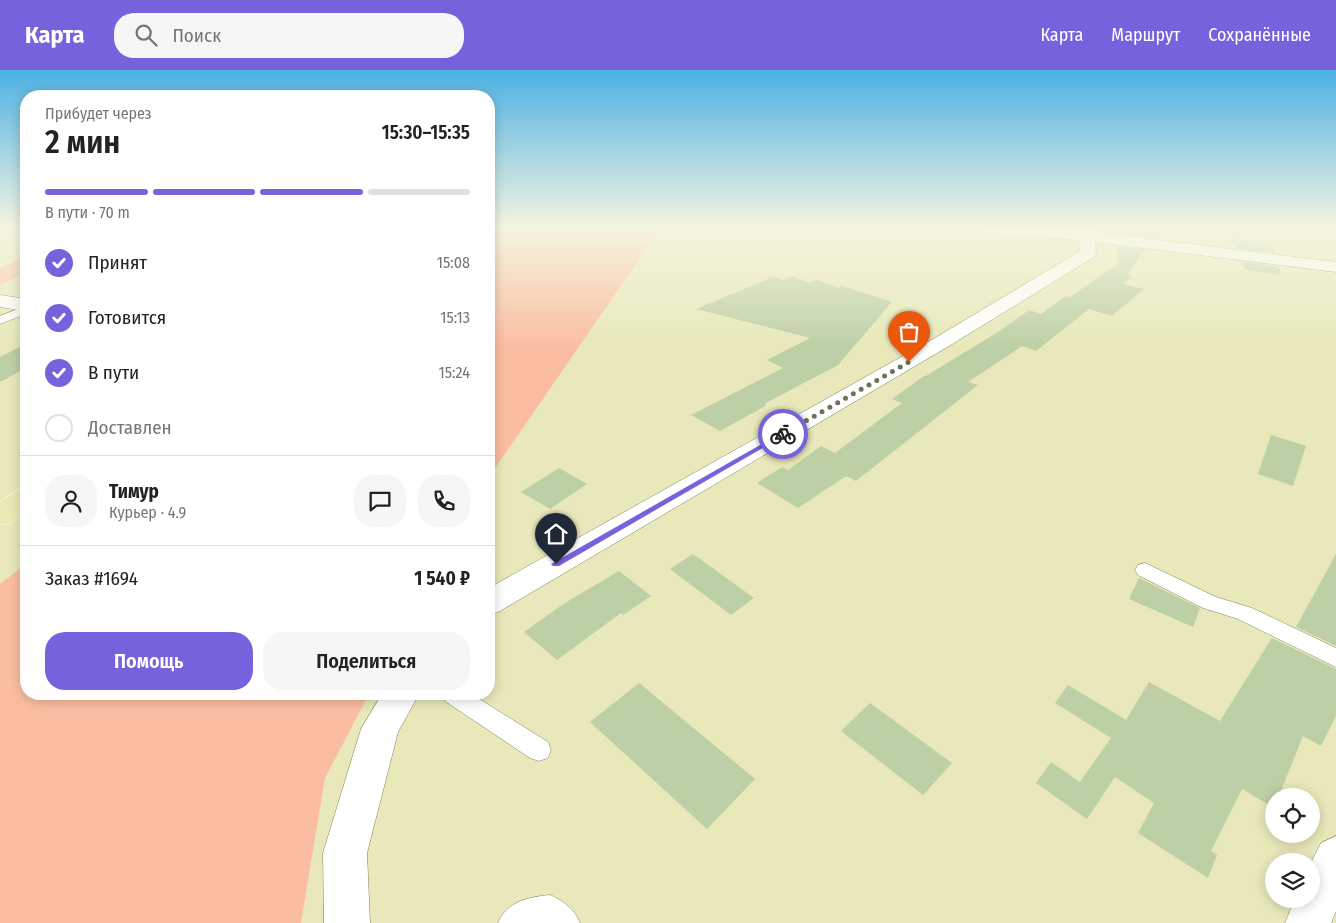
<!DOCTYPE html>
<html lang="ru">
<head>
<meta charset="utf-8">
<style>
  :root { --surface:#fff; --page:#f6f6f6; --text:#222; --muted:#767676; --line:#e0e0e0; --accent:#7762dd }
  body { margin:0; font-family:"Fira Sans Condensed",sans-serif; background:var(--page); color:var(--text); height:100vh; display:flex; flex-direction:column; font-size:19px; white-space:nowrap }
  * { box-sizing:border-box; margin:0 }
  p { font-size:16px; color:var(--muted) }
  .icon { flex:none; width:28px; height:28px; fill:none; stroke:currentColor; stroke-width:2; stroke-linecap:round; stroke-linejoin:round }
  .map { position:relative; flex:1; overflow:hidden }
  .panel { position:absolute; left:20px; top:20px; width:475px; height:610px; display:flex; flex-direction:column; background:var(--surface); border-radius:20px; box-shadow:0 2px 12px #0003 }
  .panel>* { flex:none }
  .controls { position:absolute; left:1265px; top:718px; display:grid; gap:10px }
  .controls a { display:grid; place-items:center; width:55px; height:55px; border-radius:50%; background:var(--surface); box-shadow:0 2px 12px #0003; font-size:25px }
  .pin { position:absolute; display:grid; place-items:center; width:42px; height:42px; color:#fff; margin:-51px -21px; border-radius:50% 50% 50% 0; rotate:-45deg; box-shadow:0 0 5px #0007 }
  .pin .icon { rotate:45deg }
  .courier { position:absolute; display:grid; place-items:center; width:50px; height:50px; margin:-25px; border:4px solid #7762dd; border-radius:50%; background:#fff; color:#222; box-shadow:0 1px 6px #0007 }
  .head em { font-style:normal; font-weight:600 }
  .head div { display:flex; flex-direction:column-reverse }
  .head { display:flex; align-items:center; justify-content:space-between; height:85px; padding:0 25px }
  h1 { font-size:32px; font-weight:600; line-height:38px }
  .bar { display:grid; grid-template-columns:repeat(4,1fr); gap:8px 5px; align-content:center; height:60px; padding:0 25px }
  .bar i { height:6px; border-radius:4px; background:var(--line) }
  .bar .current { background:var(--accent) }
  .bar p { grid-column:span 4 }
  .line { display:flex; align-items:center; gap:12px; padding:0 25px; border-top:1px solid var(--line) }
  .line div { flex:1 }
  .round { display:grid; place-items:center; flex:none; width:52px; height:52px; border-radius:20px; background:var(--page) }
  ol { padding:0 25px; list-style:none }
  li { display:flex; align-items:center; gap:15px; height:55px }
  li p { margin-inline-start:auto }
  li .icon { padding:5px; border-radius:50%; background:var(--accent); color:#fff; stroke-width:4 }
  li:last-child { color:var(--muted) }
  li i { width:28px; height:28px; border:2px solid var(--line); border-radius:50% }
  .action { display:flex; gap:10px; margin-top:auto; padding:10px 25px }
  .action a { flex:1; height:58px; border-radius:20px; background:var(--accent); color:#fff; font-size:20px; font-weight:600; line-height:58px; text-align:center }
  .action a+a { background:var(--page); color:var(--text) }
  header { display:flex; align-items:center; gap:30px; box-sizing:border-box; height:70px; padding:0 25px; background:var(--accent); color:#fff }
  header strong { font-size:24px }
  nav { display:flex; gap:28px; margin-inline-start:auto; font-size:18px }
  .search { width:350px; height:45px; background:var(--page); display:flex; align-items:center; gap:12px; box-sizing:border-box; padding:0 18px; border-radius:20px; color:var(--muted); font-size:19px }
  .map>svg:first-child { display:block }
  .green { fill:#fbbda0 }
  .building { fill:#bdcfa5 }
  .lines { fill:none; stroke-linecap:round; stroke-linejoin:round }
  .service-casing { stroke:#848359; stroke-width:1 }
  .minor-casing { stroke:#848359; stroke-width:1 }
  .primary-casing { stroke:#fff; stroke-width:1 }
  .service { fill:#fff; fill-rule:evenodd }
  .minor { fill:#fff; fill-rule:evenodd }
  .primary { fill:#eae8b3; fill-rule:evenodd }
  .route { fill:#7762dd }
  .done { stroke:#717055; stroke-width:5; stroke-dasharray:0 9 }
</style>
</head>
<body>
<header>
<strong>Карта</strong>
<div class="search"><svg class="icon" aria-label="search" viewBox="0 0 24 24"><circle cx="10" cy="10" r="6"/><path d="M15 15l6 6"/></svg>Поиск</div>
<nav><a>Карта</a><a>Маршрут</a><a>Сохранённые</a></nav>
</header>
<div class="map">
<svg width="1336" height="853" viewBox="0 0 1336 853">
  <rect width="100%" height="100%" fill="#e8e8ba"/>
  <g class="green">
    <polygon points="489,159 660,159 489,407"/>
    <polygon points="26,185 26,203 0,215 0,198"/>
    <polygon points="26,494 26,624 369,624 325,708 301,853 0,853 0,514"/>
  </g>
  <g class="building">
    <polygon points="1112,159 1160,159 1154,168 1113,163"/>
    <polygon points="1231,168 1272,174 1275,183 1236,178"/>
    <polygon points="1116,176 1145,180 1128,204 1131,207 1123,214 1144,219 1112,246 1089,239 1036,281 1022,276 968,312 978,315 856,411 846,406 798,438 757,413 782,397 788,400 821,376 835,383 902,333 892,329 924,306 926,306 998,262 1029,240 1041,244 1066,226 1070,227 1119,193"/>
    <polygon points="1242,192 1279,197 1281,205 1246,200"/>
    <polygon points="792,206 810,213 818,210 839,218 840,215 892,232 838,295 764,334 767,335 720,361 691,345 783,298 767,290 810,268 696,239 773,207 784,210"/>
    <polygon points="26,274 26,298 0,312 0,287"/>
    <polygon points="1271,365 1306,376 1293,416 1258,404"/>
    <polygon points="559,398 587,414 550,439 521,422"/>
    <polygon points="693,484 754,528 731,545 670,499"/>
    <polygon points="1336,484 1336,576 1296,557"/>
    <polygon points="619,501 651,526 623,545 621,543 557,590 524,562 565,533"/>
    <polygon points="1139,508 1200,538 1193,557 1129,529"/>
    <polygon points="1272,568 1336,599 1336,646 1321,676 1303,666 1279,726 1274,726 1274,738 1242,719 1211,781 1217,785 1208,808 1138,763 1154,733 1115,707 1087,749 1036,713 1051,692 1080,712 1111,668 1055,633 1068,615 1126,650 1149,612 1220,651"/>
    <polygon points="639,613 755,709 707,759 590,652"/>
    <polygon points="870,633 952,693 923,725 841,661"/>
  </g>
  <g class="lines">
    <g class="service-casing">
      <g id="service">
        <polygon points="26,236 26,244 0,254 0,246"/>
        <polygon points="1145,493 1216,527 1252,538 1336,578 1336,597 1238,549 1203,538 1138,505 1135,500 1138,495"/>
        <polygon points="442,624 471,624 548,672 551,680 548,688 539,691 530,688 445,631"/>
        <path d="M550 825C564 831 574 839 580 853H498C507 831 529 827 550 825Z"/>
      </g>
    </g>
    <g class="minor-casing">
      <g id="minor">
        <polygon points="985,159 1077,160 1076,159 1092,159 1093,162 1336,192 1336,202 1095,172 1096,183 1094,187 949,276 500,541 489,545 489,518 935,268 1080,181 1079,170 993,164 987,162"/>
        <polygon points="0,225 26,229 26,241 0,237"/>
        <polygon points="382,624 419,624 398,662 367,783 370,853 324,853 323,783 361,659"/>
        <polygon points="1336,766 1336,841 1331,853 1285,853 1295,829 1311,829 1311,793 1321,773"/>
      </g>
    </g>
    <g class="primary-casing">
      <polygon id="primary" points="26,418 26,440 10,453 0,455 0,432 16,421"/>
    </g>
    <use href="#service" class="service"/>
    <use href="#minor" class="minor"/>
    <use href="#primary" class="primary"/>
  </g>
  <linearGradient id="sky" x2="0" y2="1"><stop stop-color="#4db1e4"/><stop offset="0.57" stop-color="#f5f5e0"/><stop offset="1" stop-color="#f5f5e0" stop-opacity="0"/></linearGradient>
  <rect width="1336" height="278" fill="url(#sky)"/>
  <polygon class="route" points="783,362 787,364 785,365 559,496 553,496 551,494"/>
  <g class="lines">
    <polyline class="done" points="783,364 909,292"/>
  </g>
</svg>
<div class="controls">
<a><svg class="icon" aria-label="locate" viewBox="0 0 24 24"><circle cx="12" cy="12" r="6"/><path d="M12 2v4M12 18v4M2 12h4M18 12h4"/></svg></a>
<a><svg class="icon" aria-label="layers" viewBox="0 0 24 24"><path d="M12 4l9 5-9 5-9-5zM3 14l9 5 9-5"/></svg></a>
</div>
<div class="pin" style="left:909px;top:292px;background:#ea580c"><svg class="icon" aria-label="bag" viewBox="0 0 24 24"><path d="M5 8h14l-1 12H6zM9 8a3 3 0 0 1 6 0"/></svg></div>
<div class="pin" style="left:556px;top:494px;background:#1f2937"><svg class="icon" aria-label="home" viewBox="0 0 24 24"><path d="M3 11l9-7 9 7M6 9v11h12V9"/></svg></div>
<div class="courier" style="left:783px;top:364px"><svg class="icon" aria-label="bike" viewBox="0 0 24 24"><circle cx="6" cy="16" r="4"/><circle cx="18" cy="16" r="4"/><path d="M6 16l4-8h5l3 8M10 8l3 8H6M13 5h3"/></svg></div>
<section class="panel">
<div class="head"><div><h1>2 мин</h1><p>Прибудет через</p></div><em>15:30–15:35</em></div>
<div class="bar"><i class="current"></i><i class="current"></i><i class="current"></i><i></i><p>В пути · 70 m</p></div>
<ol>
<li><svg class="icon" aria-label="check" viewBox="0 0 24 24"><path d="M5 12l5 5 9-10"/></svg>Принят<p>15:08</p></li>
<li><svg class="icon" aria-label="check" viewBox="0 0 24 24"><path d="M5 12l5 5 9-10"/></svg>Готовится<p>15:13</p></li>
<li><svg class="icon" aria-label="check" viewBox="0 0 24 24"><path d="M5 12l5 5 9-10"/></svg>В пути<p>15:24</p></li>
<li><i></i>Доставлен</li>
</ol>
<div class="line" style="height:90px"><a class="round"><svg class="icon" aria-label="person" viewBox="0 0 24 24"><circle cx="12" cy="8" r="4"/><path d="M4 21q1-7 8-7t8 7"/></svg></a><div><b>Тимур</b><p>Курьер · 4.9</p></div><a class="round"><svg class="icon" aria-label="chat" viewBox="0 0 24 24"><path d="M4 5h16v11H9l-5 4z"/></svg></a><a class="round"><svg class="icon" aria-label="phone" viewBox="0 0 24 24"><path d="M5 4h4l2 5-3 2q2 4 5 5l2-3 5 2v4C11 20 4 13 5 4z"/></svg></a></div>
<div class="line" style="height:65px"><div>Заказ #1694</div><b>1 540 ₽</b></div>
<div class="action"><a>Помощь</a><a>Поделиться</a></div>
</section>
</div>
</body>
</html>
